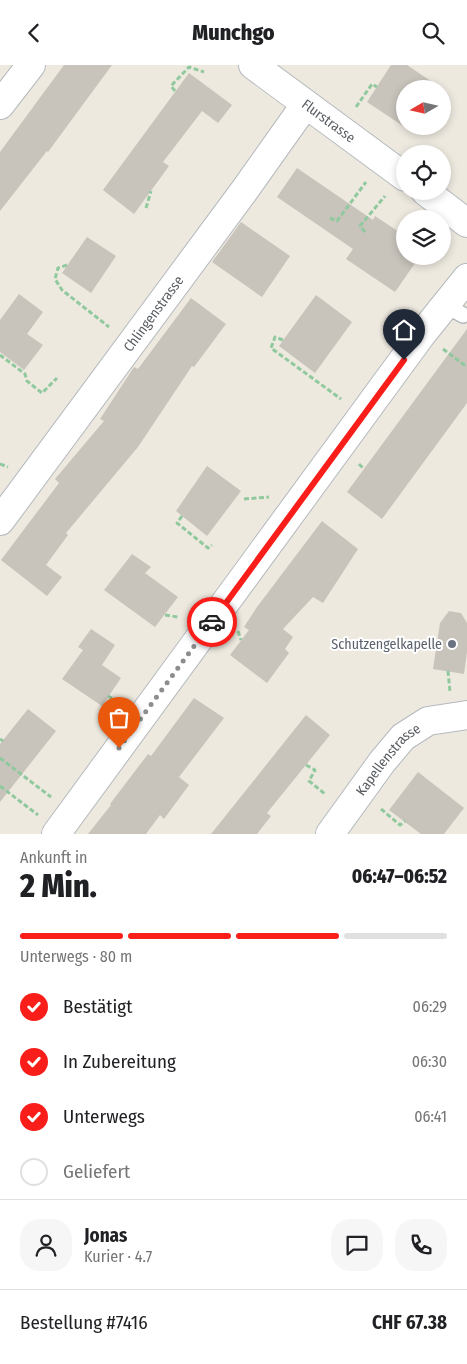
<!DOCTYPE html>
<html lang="de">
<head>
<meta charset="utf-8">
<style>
  :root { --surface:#fff; --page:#f6f6f6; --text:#202124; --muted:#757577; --line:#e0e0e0; --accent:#f91e19 }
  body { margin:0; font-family:"Fira Sans Condensed",sans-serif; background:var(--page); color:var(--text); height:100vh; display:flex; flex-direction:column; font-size:19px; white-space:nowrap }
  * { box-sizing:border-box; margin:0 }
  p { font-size:16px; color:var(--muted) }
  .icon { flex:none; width:28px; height:28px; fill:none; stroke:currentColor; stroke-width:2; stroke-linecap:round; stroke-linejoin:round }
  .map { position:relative; height:769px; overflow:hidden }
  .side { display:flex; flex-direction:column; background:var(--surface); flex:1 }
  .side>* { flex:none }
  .needle { width:32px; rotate:261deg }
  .buttons { position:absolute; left:396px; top:15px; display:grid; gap:10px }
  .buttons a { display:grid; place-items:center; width:55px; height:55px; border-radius:50%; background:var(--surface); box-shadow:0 2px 8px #0003; font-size:25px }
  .pin { position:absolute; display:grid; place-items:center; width:42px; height:42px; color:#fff; margin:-51px -21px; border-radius:50% 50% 50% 0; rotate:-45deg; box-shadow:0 0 5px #0007 }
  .pin .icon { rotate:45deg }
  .courier { position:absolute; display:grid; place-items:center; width:50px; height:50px; margin:-25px; border:4px solid #f91e19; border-radius:50%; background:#fff; color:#222; box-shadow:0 1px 6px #0007 }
  .overview em { font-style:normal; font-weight:800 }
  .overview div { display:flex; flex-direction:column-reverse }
  .overview { display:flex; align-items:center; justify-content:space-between; height:85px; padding:0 20px }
  h1 { font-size:32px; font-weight:800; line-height:38px }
  .bar { display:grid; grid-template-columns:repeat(4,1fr); gap:8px 5px; align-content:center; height:60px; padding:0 20px }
  .bar i { height:6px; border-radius:4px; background:var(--line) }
  .bar .current { background:var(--accent) }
  .bar p { grid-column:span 4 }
  .line { display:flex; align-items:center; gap:12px; padding:0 20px; border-top:1px solid var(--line) }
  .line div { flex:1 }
  .round { display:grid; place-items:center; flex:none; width:52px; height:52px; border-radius:20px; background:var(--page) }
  ol { padding:0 20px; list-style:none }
  li { display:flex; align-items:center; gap:15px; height:55px }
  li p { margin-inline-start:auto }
  li .icon { padding:5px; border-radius:50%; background:var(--accent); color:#fff; stroke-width:4 }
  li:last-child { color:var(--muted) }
  li i { width:28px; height:28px; border:2px solid var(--line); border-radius:50% }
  header { display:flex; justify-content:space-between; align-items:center; height:65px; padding:0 20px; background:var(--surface); font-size:22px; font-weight:800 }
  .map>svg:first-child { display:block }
  .building { fill:#c8c4bc }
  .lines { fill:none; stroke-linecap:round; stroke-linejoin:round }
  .service-casing { stroke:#b5b9be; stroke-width:18 }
  .minor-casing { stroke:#b5b9be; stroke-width:30 }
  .path { stroke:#91c99e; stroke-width:3; stroke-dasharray:5 2.5; stroke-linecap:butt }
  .service { stroke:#fff; stroke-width:15 }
  .minor { stroke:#fff; stroke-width:28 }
  .done { stroke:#8c8e8e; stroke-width:5; stroke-dasharray:0 9 }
  .route { stroke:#f91e19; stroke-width:6 }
  .worship-dot { fill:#6b7280; stroke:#fff; stroke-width:2 }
  .labels { text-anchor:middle; stroke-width:4; stroke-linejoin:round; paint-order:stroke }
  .street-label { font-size:14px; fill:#585d62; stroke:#fff }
  .worship-label { font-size:14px; fill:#5b616d; stroke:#fff; text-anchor:end }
</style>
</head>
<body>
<header><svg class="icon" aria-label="back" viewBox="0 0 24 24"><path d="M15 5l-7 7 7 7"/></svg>Munchgo<svg class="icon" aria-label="search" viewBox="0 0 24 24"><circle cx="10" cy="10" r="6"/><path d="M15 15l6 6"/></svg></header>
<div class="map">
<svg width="467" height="769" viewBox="0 0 467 769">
  <rect width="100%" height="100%" fill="#ede9df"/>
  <g class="building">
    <polygon points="64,0 112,0 48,87 47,86 0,146 0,87"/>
    <polygon points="391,0 407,0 435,19 432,24 405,24 405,61 407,61 406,63 367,37"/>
    <polygon points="189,8 232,40 218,58 202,46 163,97 169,101 134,149 103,125"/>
    <polygon points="297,103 373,155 375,151 405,171 405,191 420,191 395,227 346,194 353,184 277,132"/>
    <polygon points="241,157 290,191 262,232 212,197"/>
    <polygon points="87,172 116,191 91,228 62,208"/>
    <polygon points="19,229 43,247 27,269 43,280 24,305 0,287 0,255"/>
    <polygon points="316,230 352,257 315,308 279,281"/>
    <polygon points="191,233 226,259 194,302 192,301 138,382 66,468 68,470 46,500 62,512 47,531 1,495 59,418 55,414 104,356 100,354 134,302 138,304"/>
    <polygon points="467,264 467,338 382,454 347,427"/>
    <polygon points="207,401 241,426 207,471 176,446"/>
    <polygon points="322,456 358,484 323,538 313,532 283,564 293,572 285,584 289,588 267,618 230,590 249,565 244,562 257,542"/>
    <polygon points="132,489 151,502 145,508 178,532 155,562 104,525"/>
    <polygon points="449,546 461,548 467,558 467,587 464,609 433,604 440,558"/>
    <polygon points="91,564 115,580 102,600 121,613 102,641 62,614 83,585 78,582"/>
    <polygon points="194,633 224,653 179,712 189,720 164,754 160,750 146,769 88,769 111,740 110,739 148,689 151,691"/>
    <polygon points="28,644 56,666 0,737 0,679"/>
    <polygon points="306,650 330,670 267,748 271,751 257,769 211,769"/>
    <polygon points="418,707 464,743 444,769 421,769 389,745"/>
  </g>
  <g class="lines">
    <g class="service-casing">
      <polyline id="service" points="445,240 463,250"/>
    </g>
    <g class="minor-casing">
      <g id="minor">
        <path id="s1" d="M253 0 405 112"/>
        <polyline points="0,40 31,0"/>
        <polyline points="425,126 467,158"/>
        <path id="s2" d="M0 456 244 126 305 40"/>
        <polyline points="56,769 422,269 467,213"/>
        <path id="s3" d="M330 769 382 697 403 672 428 656 467 650"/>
      </g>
    </g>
    <g class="path">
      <polyline points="175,26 171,21 189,2 204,7"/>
      <polyline points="356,42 372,19 377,22"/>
      <polyline points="146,143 151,126"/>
      <polyline points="330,153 337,156 366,117"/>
      <polyline points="365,167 360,161 385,131"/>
      <polyline points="67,200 58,203 55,214 62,225 109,262"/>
      <polyline points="283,275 275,272 271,283 341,334"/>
      <polyline points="443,284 467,302"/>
      <polyline points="0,290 25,309 27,316 42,328 57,313"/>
      <polyline points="0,399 8,402"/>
      <polyline points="359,399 364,404"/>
      <polyline points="244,434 269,432"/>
      <polyline points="182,451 177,458 208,483 212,480"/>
      <polyline points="165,550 178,552"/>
      <polyline points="238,566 241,575"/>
      <polyline points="448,606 450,627"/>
      <polyline points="108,631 112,633"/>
      <polyline points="0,674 3,676"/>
      <polyline points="0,693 51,732"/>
      <polyline points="306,700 315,705 309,716 325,729"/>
      <polyline points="0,721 38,750"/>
      <polyline points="381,744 400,760 405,756"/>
    </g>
    <use href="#service" class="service"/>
    <use href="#minor" class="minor"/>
  </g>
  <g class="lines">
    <polyline class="done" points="119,683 212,557"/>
    <polyline class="route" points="212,557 404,295"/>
  </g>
  <circle class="worship-dot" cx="452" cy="579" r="5"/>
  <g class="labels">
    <g class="street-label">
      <text dy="5" stroke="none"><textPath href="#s1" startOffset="94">Flurstrasse</textPath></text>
      <text dy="5" stroke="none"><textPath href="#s2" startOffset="258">Chlingenstrasse</textPath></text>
      <text dy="5" stroke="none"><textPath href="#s3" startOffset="95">Kapellenstrasse</textPath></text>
    </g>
    <g class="worship-label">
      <text x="442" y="584">Schutzengelkapelle</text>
    </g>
  </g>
</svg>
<div class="buttons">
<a><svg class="needle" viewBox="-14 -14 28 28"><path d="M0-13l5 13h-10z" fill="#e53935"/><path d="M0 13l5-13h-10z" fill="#757577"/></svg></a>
<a><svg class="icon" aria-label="locate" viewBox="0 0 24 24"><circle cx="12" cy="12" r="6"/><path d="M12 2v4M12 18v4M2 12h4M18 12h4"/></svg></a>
<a><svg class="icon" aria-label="layers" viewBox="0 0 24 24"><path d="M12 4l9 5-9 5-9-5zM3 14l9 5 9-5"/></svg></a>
</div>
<div class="pin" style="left:119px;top:683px;background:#ea580c"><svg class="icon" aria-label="bag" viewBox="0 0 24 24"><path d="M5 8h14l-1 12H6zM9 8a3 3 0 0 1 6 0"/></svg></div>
<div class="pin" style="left:404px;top:295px;background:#1f2937"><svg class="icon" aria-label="home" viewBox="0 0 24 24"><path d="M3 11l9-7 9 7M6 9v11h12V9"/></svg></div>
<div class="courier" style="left:212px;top:557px"><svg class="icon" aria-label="car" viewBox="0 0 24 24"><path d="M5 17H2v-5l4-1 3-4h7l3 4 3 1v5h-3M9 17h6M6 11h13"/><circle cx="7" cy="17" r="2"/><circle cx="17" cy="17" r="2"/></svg></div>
</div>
<section class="side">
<div class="overview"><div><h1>2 Min.</h1><p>Ankunft in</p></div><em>06:47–06:52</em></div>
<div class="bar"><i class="current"></i><i class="current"></i><i class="current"></i><i></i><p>Unterwegs · 80 m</p></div>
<ol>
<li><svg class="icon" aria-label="check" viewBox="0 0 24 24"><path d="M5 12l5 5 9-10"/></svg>Bestätigt<p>06:29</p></li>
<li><svg class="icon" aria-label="check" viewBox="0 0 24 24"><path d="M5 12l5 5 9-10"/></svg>In Zubereitung<p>06:30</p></li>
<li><svg class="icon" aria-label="check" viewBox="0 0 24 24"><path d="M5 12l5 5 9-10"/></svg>Unterwegs<p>06:41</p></li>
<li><i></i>Geliefert</li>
</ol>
<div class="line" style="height:90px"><a class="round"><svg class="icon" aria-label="person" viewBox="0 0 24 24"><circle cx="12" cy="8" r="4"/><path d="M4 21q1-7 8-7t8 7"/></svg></a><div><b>Jonas</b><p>Kurier · 4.7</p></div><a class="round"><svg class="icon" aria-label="chat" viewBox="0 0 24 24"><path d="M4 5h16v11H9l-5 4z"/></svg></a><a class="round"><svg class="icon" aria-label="phone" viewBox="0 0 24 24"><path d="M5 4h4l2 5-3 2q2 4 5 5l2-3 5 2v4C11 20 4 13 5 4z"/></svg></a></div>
<div class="line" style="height:65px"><div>Bestellung #7416</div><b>CHF 67.38</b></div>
</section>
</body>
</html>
